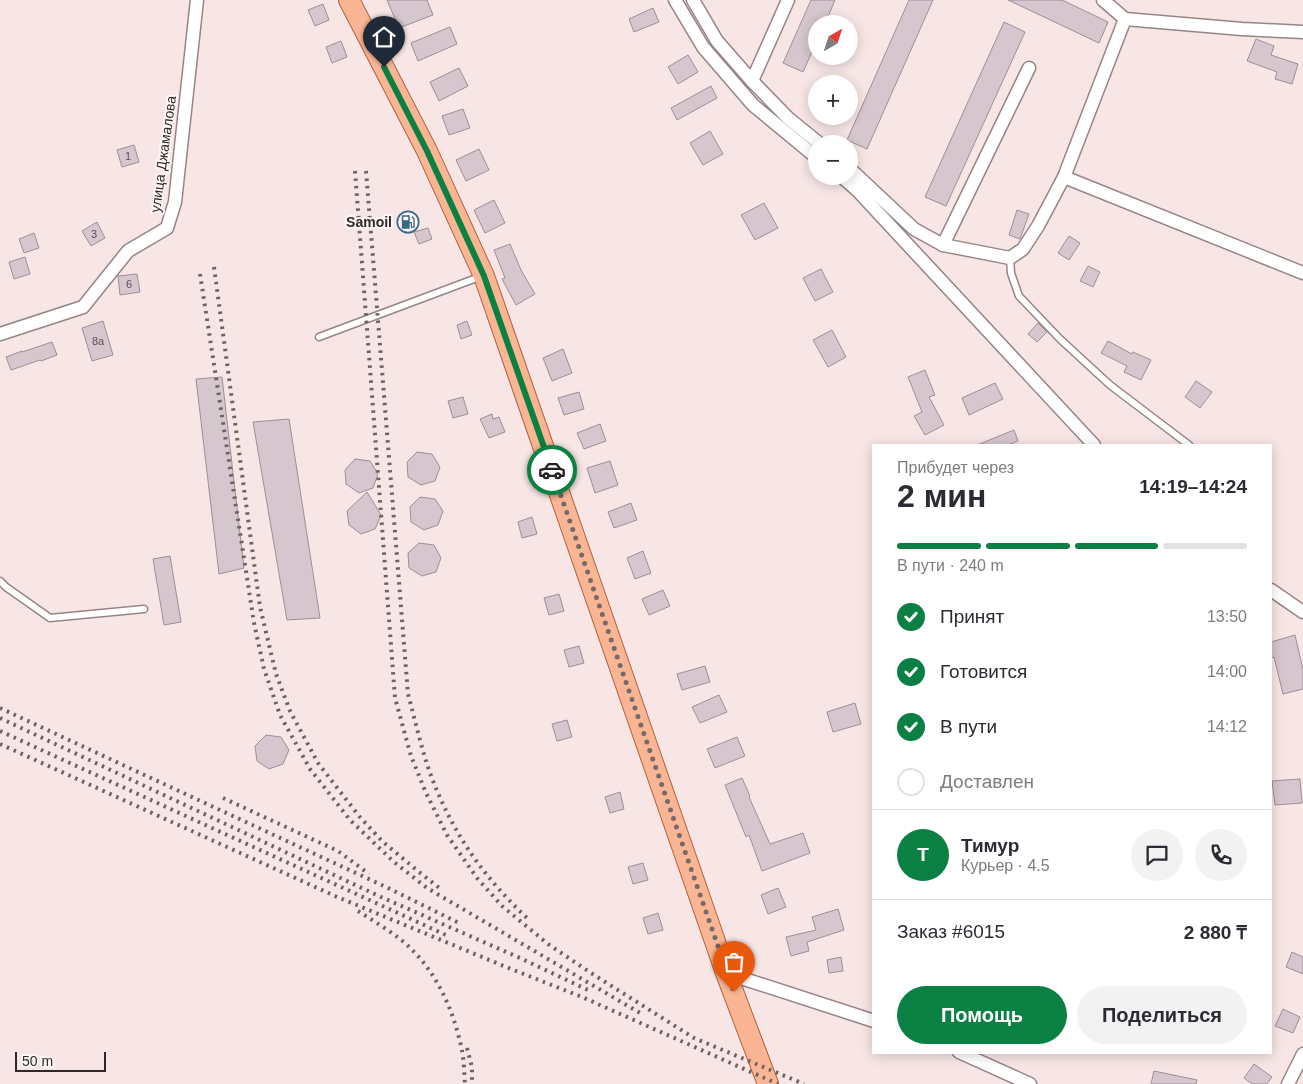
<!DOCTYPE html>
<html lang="ru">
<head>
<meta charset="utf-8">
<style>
  :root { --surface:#fff; --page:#f2f2f3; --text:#2b2b33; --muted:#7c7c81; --line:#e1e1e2; --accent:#0b8043 }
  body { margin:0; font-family:Helvetica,sans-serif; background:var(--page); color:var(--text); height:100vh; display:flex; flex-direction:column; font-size:19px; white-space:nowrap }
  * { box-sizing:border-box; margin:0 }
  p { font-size:16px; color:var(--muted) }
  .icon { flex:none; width:28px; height:28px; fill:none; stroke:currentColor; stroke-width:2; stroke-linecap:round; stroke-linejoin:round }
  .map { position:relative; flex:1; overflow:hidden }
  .panel { position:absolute; left:872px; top:444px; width:400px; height:610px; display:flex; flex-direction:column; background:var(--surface); border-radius:0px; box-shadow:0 2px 12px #0003 }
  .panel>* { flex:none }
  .needle { width:32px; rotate:39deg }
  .tools { position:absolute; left:808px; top:15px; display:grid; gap:10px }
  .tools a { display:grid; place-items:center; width:50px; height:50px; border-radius:50%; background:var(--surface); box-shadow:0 2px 12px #0003; font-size:25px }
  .scale { position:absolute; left:15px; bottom:12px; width:91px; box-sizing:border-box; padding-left:5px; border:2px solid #2f2828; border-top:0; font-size:14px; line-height:18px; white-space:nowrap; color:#2f2828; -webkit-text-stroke:4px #fef6f6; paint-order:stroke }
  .pin { position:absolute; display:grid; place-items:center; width:42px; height:42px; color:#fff; margin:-51px -21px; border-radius:50% 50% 50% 0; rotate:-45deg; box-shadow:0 0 5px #0007 }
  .pin .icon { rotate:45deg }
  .courier { position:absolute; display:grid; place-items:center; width:50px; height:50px; margin:-25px; border:4px solid #0b8043; border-radius:50%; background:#fff; color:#222; box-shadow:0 1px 6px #0007 }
  .head em { font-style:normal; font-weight:600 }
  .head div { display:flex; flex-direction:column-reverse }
  .head { display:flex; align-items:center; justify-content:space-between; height:85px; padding:0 25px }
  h1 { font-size:32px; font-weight:600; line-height:38px }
  .bar { display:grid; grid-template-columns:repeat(4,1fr); gap:8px 5px; align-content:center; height:60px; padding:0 25px }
  .bar i { height:6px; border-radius:4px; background:var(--line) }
  .bar .active { background:var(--accent) }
  .bar p { grid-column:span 4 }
  .line { display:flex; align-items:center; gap:12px; padding:0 25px; border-top:1px solid var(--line) }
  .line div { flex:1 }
  .round { display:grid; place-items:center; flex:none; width:52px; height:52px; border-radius:26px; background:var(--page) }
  ol { padding:0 25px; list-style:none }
  li { display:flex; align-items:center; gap:15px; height:55px }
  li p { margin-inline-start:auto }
  li .icon { padding:5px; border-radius:50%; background:var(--accent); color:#fff; stroke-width:4 }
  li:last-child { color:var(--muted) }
  li i { width:28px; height:28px; border:2px solid var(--line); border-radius:50% }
  .primary-button { display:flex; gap:10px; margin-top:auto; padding:10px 25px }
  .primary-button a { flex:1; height:58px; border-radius:30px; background:var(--accent); color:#fff; font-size:20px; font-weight:600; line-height:58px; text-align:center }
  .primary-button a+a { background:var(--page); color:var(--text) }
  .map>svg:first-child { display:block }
  .building { fill:#d6c6ce; stroke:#9e8f96 }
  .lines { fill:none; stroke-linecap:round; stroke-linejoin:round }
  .lane-casing { stroke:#958585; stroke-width:9 }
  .street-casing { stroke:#958585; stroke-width:15 }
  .primary-casing { stroke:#b0633f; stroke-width:22 }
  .lane { stroke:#fff; stroke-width:6 }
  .street { stroke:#fff; stroke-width:12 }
  .primary { stroke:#fab594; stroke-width:20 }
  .rail { stroke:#6e6363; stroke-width:4; stroke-dasharray:2.5 5; stroke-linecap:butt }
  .done { stroke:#756a6a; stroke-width:5; stroke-dasharray:0 9 }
  .route { stroke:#0b8043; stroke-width:6 }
  .labels { text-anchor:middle; stroke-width:4; stroke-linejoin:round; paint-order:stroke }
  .number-label { font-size:11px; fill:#595052 }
  .street-label { font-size:14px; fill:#2f2828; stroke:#fef6f6 }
  .poi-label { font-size:14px; font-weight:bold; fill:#2f2828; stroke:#fef6f6; text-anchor:end }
</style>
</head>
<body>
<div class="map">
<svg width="1303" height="1084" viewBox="0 0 1303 1084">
  <rect width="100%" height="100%" fill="#f8e6e6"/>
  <g class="building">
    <polygon points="387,0 427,0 433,15 399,28"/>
    <polygon points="811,0 835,0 825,24 816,24 816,43 803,72 783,63"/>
    <polygon points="909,0 933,0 867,149 847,140"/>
    <polygon points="1008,0 1062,0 1108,22 1099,43"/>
    <polygon points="323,4 329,20 315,26 308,10"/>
    <polygon points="653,8 659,22 634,32 629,19"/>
    <polygon points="1004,22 1025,32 946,206 925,197"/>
    <polygon points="450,27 457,44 418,61 411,43"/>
    <polygon points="1256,39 1274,46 1271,55 1298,64 1292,84 1275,79 1277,72 1247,61"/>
    <polygon points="341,41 347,57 332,63 326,47"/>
    <polygon points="688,55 698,72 678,84 668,67"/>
    <polygon points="459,68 468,86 439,101 430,82"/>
    <polygon points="711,86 717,98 677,120 671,108"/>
    <polygon points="463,109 470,128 449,135 442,116"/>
    <polygon points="710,131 723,154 703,165 690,143"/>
    <polygon points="134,145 139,162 122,167 117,150"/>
    <polygon points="479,149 489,170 466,181 456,160"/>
    <polygon points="494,200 505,223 485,233 474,210"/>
    <polygon points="764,203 778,228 755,240 741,215"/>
    <polygon points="1017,210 1029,214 1020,239 1009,235"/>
    <polygon points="97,222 105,238 91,246 82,231"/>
    <polygon points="428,228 432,239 419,244 414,232"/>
    <polygon points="34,233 39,248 24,253 19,239"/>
    <polygon points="1069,236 1080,243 1069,260 1058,253"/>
    <polygon points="510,244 521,270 535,294 516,305 502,279 505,278 494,250"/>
    <polygon points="25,257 30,274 14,279 9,262"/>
    <polygon points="1088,266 1100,272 1093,287 1080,281"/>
    <polygon points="821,269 833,292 815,301 803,278"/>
    <polygon points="137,274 140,292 120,295 118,276"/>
    <polygon points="103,321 113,355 92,361 82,328"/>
    <polygon points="467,321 472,335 461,339 457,325"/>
    <polygon points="1038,323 1047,332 1037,342 1028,334"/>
    <polygon points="832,330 846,357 828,367 813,340"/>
    <polygon points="1108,341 1132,354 1133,352 1151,360 1141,380 1124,372 1127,366 1101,353"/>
    <polygon points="52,342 57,355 41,361 40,360 11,370 6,357 22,351 22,352"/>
    <polygon points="563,349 572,373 552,381 543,358"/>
    <polygon points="925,370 935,395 929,397 944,425 925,435 914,416 922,412 908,377"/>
    <polygon points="222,377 244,568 219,574 196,379"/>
    <polygon points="1196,381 1212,392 1200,408 1185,397"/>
    <polygon points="995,383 1003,399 969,415 962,398"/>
    <polygon points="579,392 584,409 564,415 558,398"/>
    <polygon points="463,397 468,414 453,418 448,401"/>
    <polygon points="492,414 493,419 499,417 505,432 489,438 480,419"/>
    <polygon points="289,419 320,618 287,620 253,422"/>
    <polygon points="600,424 606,441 584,449 577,433"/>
    <polygon points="1014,430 1018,441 1008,445 977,445"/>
    <polygon points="417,452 432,454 440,467 435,481 421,485 408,477 407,462"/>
    <polygon points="355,459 370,461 378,474 373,488 359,493 346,484 345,470"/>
    <polygon points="610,461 618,485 595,493 587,468"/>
    <polygon points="367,492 381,515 375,529 361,534 349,525 347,511"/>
    <polygon points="420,497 435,499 443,511 438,525 424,530 411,522 410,507"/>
    <polygon points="631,503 637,520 614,528 608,512"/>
    <polygon points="532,517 537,534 522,538 518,522"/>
    <polygon points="419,543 434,545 441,558 436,572 422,576 409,568 408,553"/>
    <polygon points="643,551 651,573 635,579 627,558"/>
    <polygon points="170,556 181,622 164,625 153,559"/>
    <polygon points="663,590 670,606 649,615 642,599"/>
    <polygon points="559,594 564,611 549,615 544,598"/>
    <polygon points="1295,635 1303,670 1303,689 1283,694 1274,657 1271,658 1271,642"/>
    <polygon points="579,646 584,663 569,667 564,650"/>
    <polygon points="705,666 710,682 682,690 677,674"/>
    <polygon points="719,695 727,712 700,723 692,707"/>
    <polygon points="855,703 861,724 833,732 827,712"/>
    <polygon points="567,720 572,737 557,741 552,724"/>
    <polygon points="266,735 281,737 289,750 283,764 269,769 257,761 255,746"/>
    <polygon points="737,737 745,756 715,768 707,749"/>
    <polygon points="742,778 750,796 749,797 770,844 803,833 810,853 762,871 749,835 746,837 725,785"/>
    <polygon points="1300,779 1302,803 1275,805 1272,781"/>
    <polygon points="620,792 624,809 610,813 605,797"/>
    <polygon points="643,863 648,880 633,884 628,867"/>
    <polygon points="778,888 786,907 768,914 761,895"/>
    <polygon points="838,909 844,930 807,942 809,951 791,956 786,937 816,930 812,917"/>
    <polygon points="658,913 663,930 648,934 643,918"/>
    <polygon points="1292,952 1303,957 1303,974 1286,967"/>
    <polygon points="841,957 843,971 829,973 827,960"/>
    <polygon points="1283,1009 1300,1017 1293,1033 1275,1026"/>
    <polygon points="1254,1064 1272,1077 1267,1084 1252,1084 1244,1078"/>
    <polygon points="1154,1071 1197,1080 1196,1084 1151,1084"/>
  </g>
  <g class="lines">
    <g class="lane-casing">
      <g id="lane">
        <polyline points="1010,258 1011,273 1019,296 1060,339 1110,385 1189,445"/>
        <polyline points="319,337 482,276"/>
        <polyline points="0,581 6,587 50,618 144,609"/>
      </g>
    </g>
    <g class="street-casing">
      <g id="street">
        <polyline points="675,0 703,47 753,105 816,157"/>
        <polyline points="693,0 717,41 752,81 788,118 820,144"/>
        <polyline points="1125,19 1242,29 1303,32"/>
        <polyline points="752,81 788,0"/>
        <polyline points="849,168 914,229 943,245 1010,258 1023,249 1038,226 1064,177 1125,19 1103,0"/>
        <polyline points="841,176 857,190 1094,445"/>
        <polyline points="1064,177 1303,273"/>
        <polyline points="943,245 1029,68"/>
        <polyline points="0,334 83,307 128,251 167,228 175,202 197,0"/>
        <polyline points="1271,590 1303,612"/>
        <polyline points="726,973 874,1021"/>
        <polyline points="959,1052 1030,1084"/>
        <polyline points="1288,1084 1303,1054"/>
      </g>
    </g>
    <g class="primary-casing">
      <polyline id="primary" points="349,0 427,151 484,276 726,973 768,1084"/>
    </g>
    <use href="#lane" class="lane"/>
    <use href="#street" class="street"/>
    <use href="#primary" class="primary"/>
    <g class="rail">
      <polyline points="355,171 395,698 411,756 426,793 447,835 477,878 502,906 548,944 591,973 694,1038 804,1084"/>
      <path d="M366 171 408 694C417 727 424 762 438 793 460 844 488 881 528 919"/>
      <polyline points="214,267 260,607 276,674 290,711 318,763 359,816 382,841 419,872 442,890"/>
      <polyline points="200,274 254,623 264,669 280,715 310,769 350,820 394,862 427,888 640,1013"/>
      <polyline points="0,708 386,887 459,923"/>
      <polyline points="0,718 381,897 520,958 588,990"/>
      <polyline points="0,731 446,935"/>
      <polyline points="0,744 335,896 511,969 582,997 778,1084"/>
      <polyline points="223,798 338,851 369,874"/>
      <path d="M358 911C372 920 387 929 400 939 433 965 452 1005 461 1046 464 1058 464 1072 465 1084"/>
      <polyline points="467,1048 472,1067 472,1084"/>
    </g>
  </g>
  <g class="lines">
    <polyline class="done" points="552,470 734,992"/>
    <polyline class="route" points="384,67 427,151 484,276 552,470"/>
  </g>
  <defs>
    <g id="fuel-ring" transform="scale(1.125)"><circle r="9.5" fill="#fef6f6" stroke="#356986" stroke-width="1.5"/><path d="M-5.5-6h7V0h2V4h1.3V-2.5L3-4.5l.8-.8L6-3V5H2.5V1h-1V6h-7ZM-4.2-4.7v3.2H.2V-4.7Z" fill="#356986"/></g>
  </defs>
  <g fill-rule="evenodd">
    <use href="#fuel-ring" x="408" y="222"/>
  </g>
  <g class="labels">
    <g class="number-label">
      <text x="128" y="160">1</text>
      <text x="94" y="238">3</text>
      <text x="129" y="288">6</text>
      <text x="98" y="345">8а</text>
    </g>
    <g class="street-label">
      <text transform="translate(163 154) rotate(-82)" y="5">улица Джамалова</text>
    </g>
    <g class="poi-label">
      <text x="392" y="227">Samoil</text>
    </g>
  </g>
</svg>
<div class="tools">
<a><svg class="needle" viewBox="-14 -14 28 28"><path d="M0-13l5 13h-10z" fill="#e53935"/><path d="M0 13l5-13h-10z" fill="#7c7c81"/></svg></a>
<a>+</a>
<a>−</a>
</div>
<div class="scale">50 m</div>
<div class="pin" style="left:734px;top:992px;background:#ea580c"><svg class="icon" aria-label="bag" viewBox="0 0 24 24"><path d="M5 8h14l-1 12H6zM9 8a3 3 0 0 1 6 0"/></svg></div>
<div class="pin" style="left:384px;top:67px;background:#1f2937"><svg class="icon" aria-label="home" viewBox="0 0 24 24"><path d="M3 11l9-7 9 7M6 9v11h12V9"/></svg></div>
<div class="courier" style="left:552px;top:470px"><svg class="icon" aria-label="car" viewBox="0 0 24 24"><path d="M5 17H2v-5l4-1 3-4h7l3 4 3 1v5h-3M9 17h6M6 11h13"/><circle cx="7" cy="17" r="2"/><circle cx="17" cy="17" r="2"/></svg></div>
<section class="panel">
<div class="head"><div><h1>2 мин</h1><p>Прибудет через</p></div><em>14:19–14:24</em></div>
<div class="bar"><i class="active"></i><i class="active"></i><i class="active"></i><i></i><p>В пути · 240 m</p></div>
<ol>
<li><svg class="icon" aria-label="check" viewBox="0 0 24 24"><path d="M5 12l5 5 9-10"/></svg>Принят<p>13:50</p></li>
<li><svg class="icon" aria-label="check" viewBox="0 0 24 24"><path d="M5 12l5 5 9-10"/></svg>Готовится<p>14:00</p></li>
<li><svg class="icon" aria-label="check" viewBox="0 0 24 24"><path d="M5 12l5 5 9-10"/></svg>В пути<p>14:12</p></li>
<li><i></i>Доставлен</li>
</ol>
<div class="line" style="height:90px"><b class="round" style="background:var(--accent);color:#fff">Т</b><div><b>Тимур</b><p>Курьер · 4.5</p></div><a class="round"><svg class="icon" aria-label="chat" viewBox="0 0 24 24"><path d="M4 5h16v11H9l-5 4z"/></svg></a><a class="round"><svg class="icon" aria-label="phone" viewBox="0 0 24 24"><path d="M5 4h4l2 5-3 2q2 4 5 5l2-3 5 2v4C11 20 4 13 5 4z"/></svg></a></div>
<div class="line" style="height:65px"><div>Заказ #6015</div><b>2 880 ₸</b></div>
<div class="primary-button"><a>Помощь</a><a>Поделиться</a></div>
</section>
</div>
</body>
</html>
